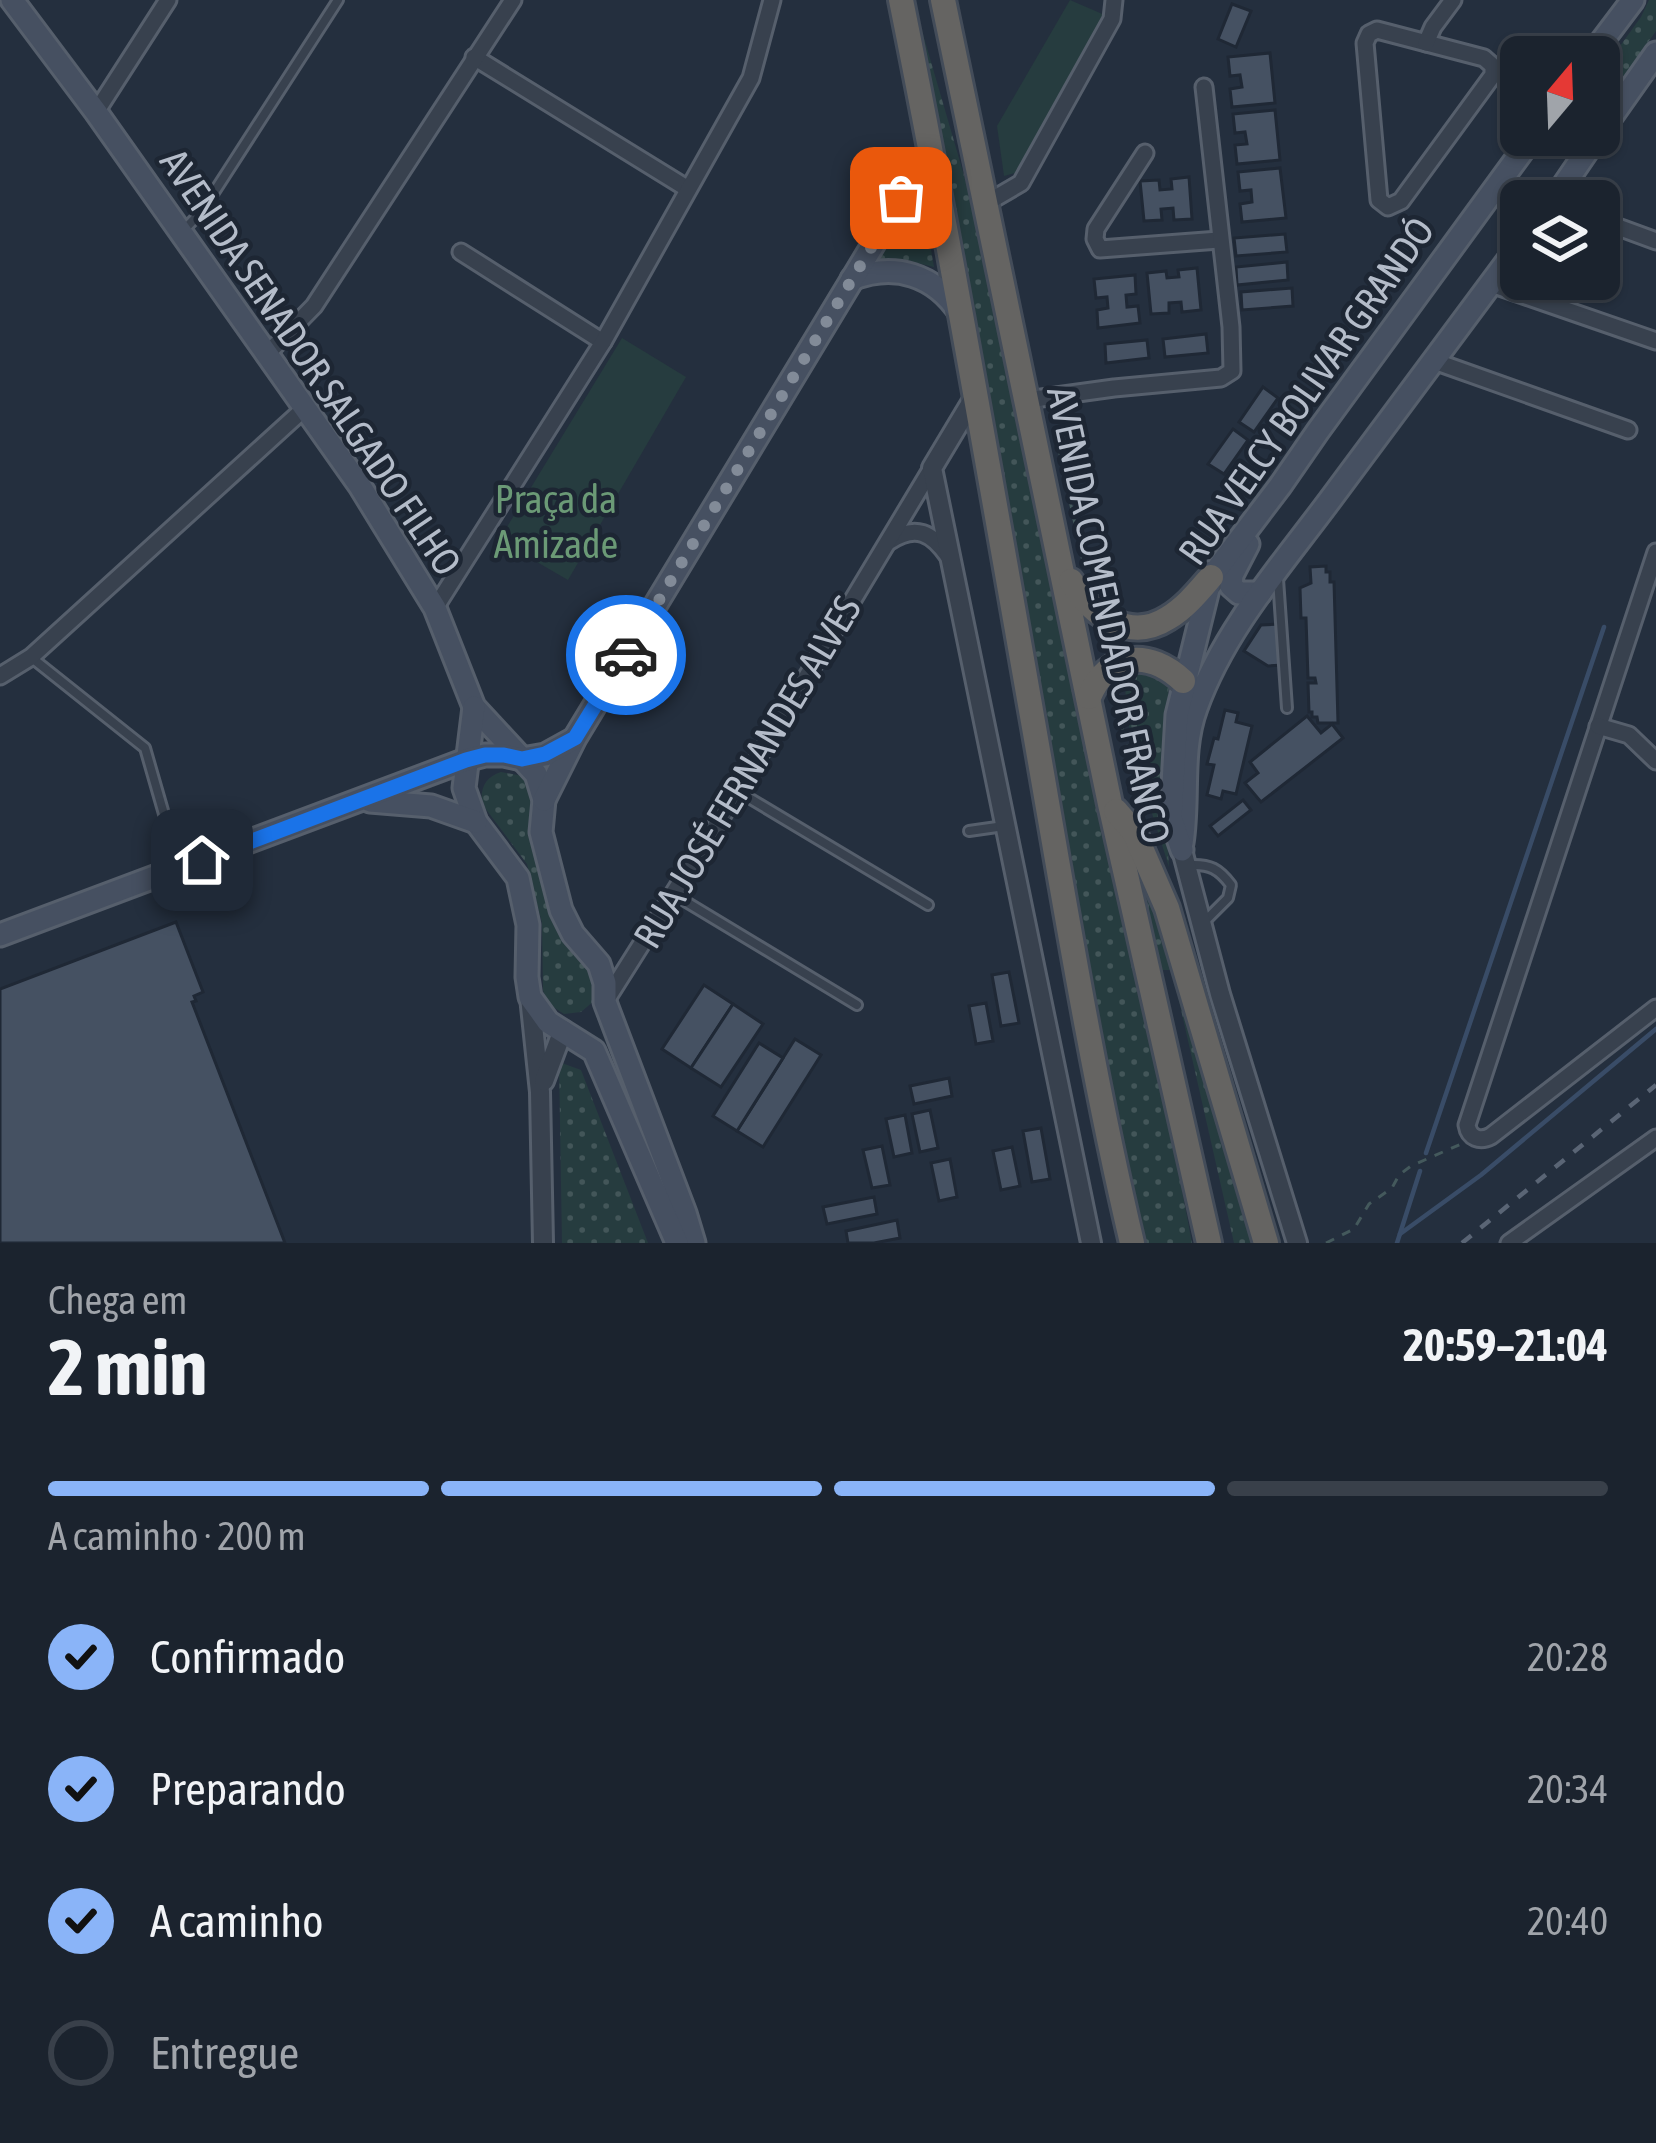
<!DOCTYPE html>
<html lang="pt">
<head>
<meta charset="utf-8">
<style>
  :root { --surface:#1b232e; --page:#282f3a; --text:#f1f3f6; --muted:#a0a4aa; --line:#39404a; --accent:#8ab4f8 }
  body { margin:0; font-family:"Asap Condensed",sans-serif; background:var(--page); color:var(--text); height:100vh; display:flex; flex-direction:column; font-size:45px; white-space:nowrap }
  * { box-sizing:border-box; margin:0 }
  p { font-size:39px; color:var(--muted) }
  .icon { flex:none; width:66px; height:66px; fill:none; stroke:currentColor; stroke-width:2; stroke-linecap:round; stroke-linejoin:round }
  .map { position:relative; height:1243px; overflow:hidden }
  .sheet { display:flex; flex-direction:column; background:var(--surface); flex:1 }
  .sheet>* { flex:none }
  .needle { width:78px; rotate:19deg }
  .buttons { position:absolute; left:1500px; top:36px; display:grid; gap:24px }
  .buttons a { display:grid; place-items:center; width:120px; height:120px; border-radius:18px; background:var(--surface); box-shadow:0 3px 9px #0004,0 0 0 3px var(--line); font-size:60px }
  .pin { position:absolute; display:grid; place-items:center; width:102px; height:102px; color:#fff; margin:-51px; border-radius:24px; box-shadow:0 6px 18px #0006 }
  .courier { position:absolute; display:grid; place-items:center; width:120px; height:120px; margin:-60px; border:9px solid #1a73e8; border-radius:50%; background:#fff; color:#222; box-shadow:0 3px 15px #0007 }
  .head em { font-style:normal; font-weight:700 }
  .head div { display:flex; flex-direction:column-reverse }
  .head { display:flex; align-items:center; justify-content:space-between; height:204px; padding:0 48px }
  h1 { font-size:78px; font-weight:700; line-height:90px }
  .bar { display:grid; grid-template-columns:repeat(4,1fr); gap:18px 12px; align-content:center; height:144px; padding:0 48px }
  .bar i { height:15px; border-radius:9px; background:var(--line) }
  .bar .active { background:var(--accent) }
  .bar p { grid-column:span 4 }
  ol { padding:0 48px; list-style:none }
  li { display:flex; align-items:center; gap:36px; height:132px }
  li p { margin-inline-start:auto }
  li .icon { padding:12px; border-radius:50%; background:var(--accent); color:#111; stroke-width:4 }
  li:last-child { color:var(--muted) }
  li i { width:66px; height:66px; border:6px solid var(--line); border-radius:50% }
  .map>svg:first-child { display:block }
  .grass { fill:url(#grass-dots) }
  .green { fill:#263c3f }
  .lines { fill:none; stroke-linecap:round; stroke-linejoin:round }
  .stream { stroke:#394c67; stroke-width:4.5 }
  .building { fill:#455162; stroke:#1f2835; stroke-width:3 }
  .service-casing { stroke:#565f6c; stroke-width:14 }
  .minor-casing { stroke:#565f6c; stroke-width:21 }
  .tertiary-casing { stroke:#565f6c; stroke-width:24 }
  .secondary-casing { stroke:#565f6c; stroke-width:27 }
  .trunk-casing { stroke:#434c59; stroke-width:30 }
  .path { stroke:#44595c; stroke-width:3; stroke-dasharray:9 9; stroke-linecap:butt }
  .service { stroke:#38414e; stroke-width:8 }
  .minor { stroke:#38414e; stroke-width:15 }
  .tertiary { stroke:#38414e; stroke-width:18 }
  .secondary { stroke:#465061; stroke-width:21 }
  .trunk { stroke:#656462; stroke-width:24 }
  .rail { stroke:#5a6575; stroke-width:4.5; stroke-dasharray:12 12; stroke-linecap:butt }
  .done { stroke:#828b98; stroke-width:12; stroke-dasharray:0 21.6 }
  .route { stroke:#1a73e8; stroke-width:15 }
  .labels { text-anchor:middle; stroke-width:9; stroke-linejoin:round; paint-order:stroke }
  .street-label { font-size:39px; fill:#b4bcc9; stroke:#1d2633 }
  .park-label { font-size:39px; fill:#6b9a76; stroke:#1d2633 }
</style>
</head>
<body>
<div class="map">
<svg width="1656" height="1243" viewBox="0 0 1656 1243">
  <defs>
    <pattern id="grass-dots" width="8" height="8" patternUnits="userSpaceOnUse" patternTransform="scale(3)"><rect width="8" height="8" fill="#263c3f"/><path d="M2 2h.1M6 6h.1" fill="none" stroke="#435659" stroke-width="1.8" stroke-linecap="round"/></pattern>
  </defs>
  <rect width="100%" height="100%" fill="#242f3e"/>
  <g class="grass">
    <polygon points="913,0 972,203 1140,970 1192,1243 1143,1243 1113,1123"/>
    <polygon points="1649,0 1656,0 1656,31 1615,89 1601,91 1599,75 1641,17"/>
    <polygon points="922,197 934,267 901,259 871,263"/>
    <path d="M1140 671 1157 673 1169 686 1162 767 1169 867C1155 820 1121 728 1126 682Z"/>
    <path d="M501 772 523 776 531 784 569 943 593 974 598 984 595 1000 581 1012 564 1014 547 1003 543 990 542 923 527 864 482 804C480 787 486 777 501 772Z"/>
    <polygon points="1147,879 1259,1243 1234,1243 1172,970 1162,970 1142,883"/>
    <polygon points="559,1062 581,1070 648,1243 562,1243"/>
  </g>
  <g class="green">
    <polygon points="1070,0 1107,16 1015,173 1004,176 997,126"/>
    <polygon points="622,338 686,377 568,580 499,540"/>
  </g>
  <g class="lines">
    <g class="stream">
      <polyline points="1426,1153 1604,627"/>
      <polyline points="1400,1234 1481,1175 1656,1029"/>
      <polyline points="1397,1243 1420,1171"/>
    </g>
  </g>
  <g class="building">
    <polygon points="1232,4 1251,11 1236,47 1218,39"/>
    <polygon points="1270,53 1275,103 1232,107 1230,89 1242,87 1240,75 1230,76 1228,57"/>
    <polygon points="1275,110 1280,160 1237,164 1235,145 1247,144 1245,132 1235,133 1233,114"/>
    <polygon points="1280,168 1286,218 1242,222 1240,204 1252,202 1251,190 1240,191 1238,172"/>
    <polygon points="1189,177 1192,219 1174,220 1173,208 1161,209 1162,220 1144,221 1140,181 1159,180 1160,190 1172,189 1171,179"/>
    <polygon points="1285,234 1287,252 1236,256 1234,238"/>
    <polygon points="1287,262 1288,280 1237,285 1236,267"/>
    <polygon points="1197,268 1201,310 1182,312 1181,302 1169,303 1169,313 1151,314 1147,273 1166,271 1167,278 1179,277 1178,270"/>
    <polygon points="1135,275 1136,294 1126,295 1127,307 1138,306 1140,323 1098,328 1097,310 1108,308 1107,297 1096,298 1094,279"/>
    <polygon points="1292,288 1293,306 1242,310 1241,292"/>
    <polygon points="1206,334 1208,353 1165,357 1163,339"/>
    <polygon points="1147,340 1149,358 1106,363 1105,344"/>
    <polygon points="1263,387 1278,398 1254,432 1239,422"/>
    <polygon points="1233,429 1248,440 1224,474 1208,464"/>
    <polygon points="1326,566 1326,572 1330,572 1330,582 1334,582 1338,723 1318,723 1317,717 1312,717 1312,712 1309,712 1308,683 1316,683 1315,678 1308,678 1306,618 1301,618 1300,588 1311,583 1310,567"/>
    <polygon points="1280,624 1283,665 1268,666 1244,651 1261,625"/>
    <polygon points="1225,710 1238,713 1236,722 1252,726 1236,794 1223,791 1221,799 1207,795 1214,765 1207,764 1214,738 1218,739"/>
    <polygon points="1307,716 1321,733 1332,724 1343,738 1261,802 1245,783 1258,773 1250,762"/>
    <polygon points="1243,800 1251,810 1218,836 1210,826"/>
    <polygon points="176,922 203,992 194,996 196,1001 192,1002 285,1243 0,1243 0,989"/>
    <polygon points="1009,972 1019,1023 1001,1026 992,975"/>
    <polygon points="704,985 733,1004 691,1068 662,1049"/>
    <polygon points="986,1003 993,1041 976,1044 969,1006"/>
    <polygon points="733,1004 763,1024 721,1087 691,1068"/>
    <polygon points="795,1039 821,1055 763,1147 737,1131"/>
    <polygon points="759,1043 783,1058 737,1131 713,1116"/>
    <polygon points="949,1078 952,1096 914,1104 910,1086"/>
    <polygon points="930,1110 938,1148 920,1152 912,1114"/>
    <polygon points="905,1115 912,1153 894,1157 886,1119"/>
    <polygon points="1041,1128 1050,1179 1032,1182 1023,1131"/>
    <polygon points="882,1146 890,1185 872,1188 863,1150"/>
    <polygon points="1012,1147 1020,1186 1001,1190 993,1151"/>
    <polygon points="950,1159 957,1197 939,1201 931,1163"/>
    <polygon points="874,1197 877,1214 827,1224 823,1207"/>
    <polygon points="897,1220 900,1238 874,1243 848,1243 846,1231"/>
  </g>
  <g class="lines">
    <g class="service-casing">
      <g id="service">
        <polyline points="183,231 202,211 338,0"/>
        <polyline points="1278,579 1287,708"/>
        <polyline points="32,658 145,748 168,828"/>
        <polyline points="739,792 928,905"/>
        <polyline points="969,831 1004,826"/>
        <path d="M1190 865C1210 864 1219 869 1231 885L1228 898 1202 924"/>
        <polyline points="673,894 857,1005"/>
      </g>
    </g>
    <g class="minor-casing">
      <g id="minor">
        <polygon points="1377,30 1484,58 1493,66 1493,75 1401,201 1388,207 1379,200 1365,43 1369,34"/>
        <polyline points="1426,43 1433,27 1453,0"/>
        <polyline points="474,57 688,189"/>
        <polyline points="96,112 168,0"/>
        <polyline points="1145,153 1096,229 1095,239 1100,249 1219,240"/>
        <polyline points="985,204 1021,183 1112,19 1114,0"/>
        <polyline points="1599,220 1656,241"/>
        <polyline points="461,252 603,342"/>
        <polyline points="1491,284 1656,341"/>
        <polyline points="268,353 314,306 513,0"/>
        <polyline points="1434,361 1628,430"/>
        <polyline points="1027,400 1114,388 1221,378 1232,371 1231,327 1204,87"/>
        <path d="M890 541C916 524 932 533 948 556"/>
        <path d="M1656 552 1467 1125C1469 1138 1480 1142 1491 1136L1656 1008"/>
        <polyline points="435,608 603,342 751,78 772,0"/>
        <polyline points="0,676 31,657 306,407"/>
        <polyline points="1598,726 1629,735 1656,761"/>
        <polyline points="605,1002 738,791 932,468"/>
        <polyline points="1509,1243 1656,1138"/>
      </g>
    </g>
    <g class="tertiary-casing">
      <g id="tertiary">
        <polyline points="974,398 932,468 1091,1243"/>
        <polyline points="1182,850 1220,994 1297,1243"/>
        <polyline points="530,997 540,1092 543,1243"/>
        <polyline points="544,1081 563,1030"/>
      </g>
    </g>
    <g class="secondary-casing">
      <g id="secondary">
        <polyline points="12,0 96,112 360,486 435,608 474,707 536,774 544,800 541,832 561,910 573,934 599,964 605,983 605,1002 685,1213 694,1243"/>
        <polyline points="1590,57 1633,0"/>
        <polyline points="1599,134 1656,53"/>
        <polyline points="1553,201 1598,135"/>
        <path d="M852 279C895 262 935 275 960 313"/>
        <polyline points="1248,544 1232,575 1231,586 1239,593 1260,593"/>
        <polyline points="474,707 464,788 476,822 518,878 528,925 527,977 530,997 548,1022 594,1051 677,1243"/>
        <polyline points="544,800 575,738 931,149"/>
        <polyline points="370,801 431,806 476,822"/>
        <path d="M1182 843C1189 799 1180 751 1196 708 1224 630 1281 566 1330 500 1393 415 1457 329 1521 243"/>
        <polyline points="1182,850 1171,818 1177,715 1211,577 1280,486 1318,431 1534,135"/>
        <polyline points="0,935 466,760 485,755 504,755 522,759 545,755 574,739"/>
      </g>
    </g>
    <g class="trunk-casing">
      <g id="trunk">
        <path d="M901 0C949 238 990 477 1032 716 1063 892 1091 1069 1132 1243"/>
        <polyline points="943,0 1110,804 1209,1243"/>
        <path d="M1071 581C1091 614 1129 643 1168 618 1185 608 1198 592 1211 577"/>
        <path d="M1089 697C1108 652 1149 649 1183 681"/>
        <polyline points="1116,811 1134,832 1167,908 1266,1243"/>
      </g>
    </g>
    <g class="path">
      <polyline points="1051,412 1084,566"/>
      <polyline points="1116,692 1116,705 1144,811"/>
      <polyline points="1326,1243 1354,1229 1369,1204 1392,1188 1399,1175 1411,1166 1461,1144"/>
    </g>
    <use href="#service" class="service"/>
    <use href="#minor" class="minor"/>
    <use href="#tertiary" class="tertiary"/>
    <use href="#secondary" class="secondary"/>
    <use href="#trunk" class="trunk"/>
    <polyline class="rail" points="1462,1243 1656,1085"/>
  </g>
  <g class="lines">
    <polyline class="done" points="626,655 901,198"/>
    <polyline class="route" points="202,860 466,760 485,755 504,755 522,759 545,754 575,738 626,655"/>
  </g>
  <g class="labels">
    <g class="street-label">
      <text transform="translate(311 362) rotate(56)" y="14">AVENIDA SENADOR SALGADO FILHO</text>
      <text transform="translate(1306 391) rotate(-55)" y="14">RUA VELCY BOLIVAR GRANDÓ</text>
      <text transform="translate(1109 615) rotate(78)" y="14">AVENIDA COMENDADOR FRANCO</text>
      <text transform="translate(747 772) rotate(-59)" y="14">RUA JOSÉ FERNANDES ALVES</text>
    </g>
    <g class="park-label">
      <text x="556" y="513">Praça da<tspan x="556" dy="45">Amizade</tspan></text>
    </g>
  </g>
</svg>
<div class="buttons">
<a><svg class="needle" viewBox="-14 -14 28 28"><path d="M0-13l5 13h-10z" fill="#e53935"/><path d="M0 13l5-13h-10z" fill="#a0a4aa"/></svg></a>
<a><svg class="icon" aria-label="layers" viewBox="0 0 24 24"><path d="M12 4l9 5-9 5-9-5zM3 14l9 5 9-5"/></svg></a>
</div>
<div class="pin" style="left:901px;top:198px;background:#ea580c"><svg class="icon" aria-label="bag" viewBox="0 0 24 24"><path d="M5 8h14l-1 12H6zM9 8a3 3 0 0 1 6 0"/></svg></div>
<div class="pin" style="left:202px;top:860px;background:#1f2937"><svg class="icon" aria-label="home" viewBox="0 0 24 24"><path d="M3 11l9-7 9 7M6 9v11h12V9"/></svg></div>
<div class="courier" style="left:626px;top:655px"><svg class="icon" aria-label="car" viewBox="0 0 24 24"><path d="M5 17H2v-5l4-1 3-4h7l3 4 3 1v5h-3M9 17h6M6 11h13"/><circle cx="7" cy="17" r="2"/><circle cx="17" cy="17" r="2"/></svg></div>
</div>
<section class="sheet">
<div class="head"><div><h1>2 min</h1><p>Chega em</p></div><em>20:59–21:04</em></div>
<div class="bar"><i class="active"></i><i class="active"></i><i class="active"></i><i></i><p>A caminho · 200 m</p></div>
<ol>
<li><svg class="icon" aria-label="check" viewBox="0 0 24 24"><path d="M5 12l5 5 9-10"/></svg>Confirmado<p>20:28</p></li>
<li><svg class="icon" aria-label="check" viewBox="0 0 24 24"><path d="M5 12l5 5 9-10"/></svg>Preparando<p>20:34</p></li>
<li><svg class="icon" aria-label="check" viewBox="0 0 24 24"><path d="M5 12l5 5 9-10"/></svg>A caminho<p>20:40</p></li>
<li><i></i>Entregue</li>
</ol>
</section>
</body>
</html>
